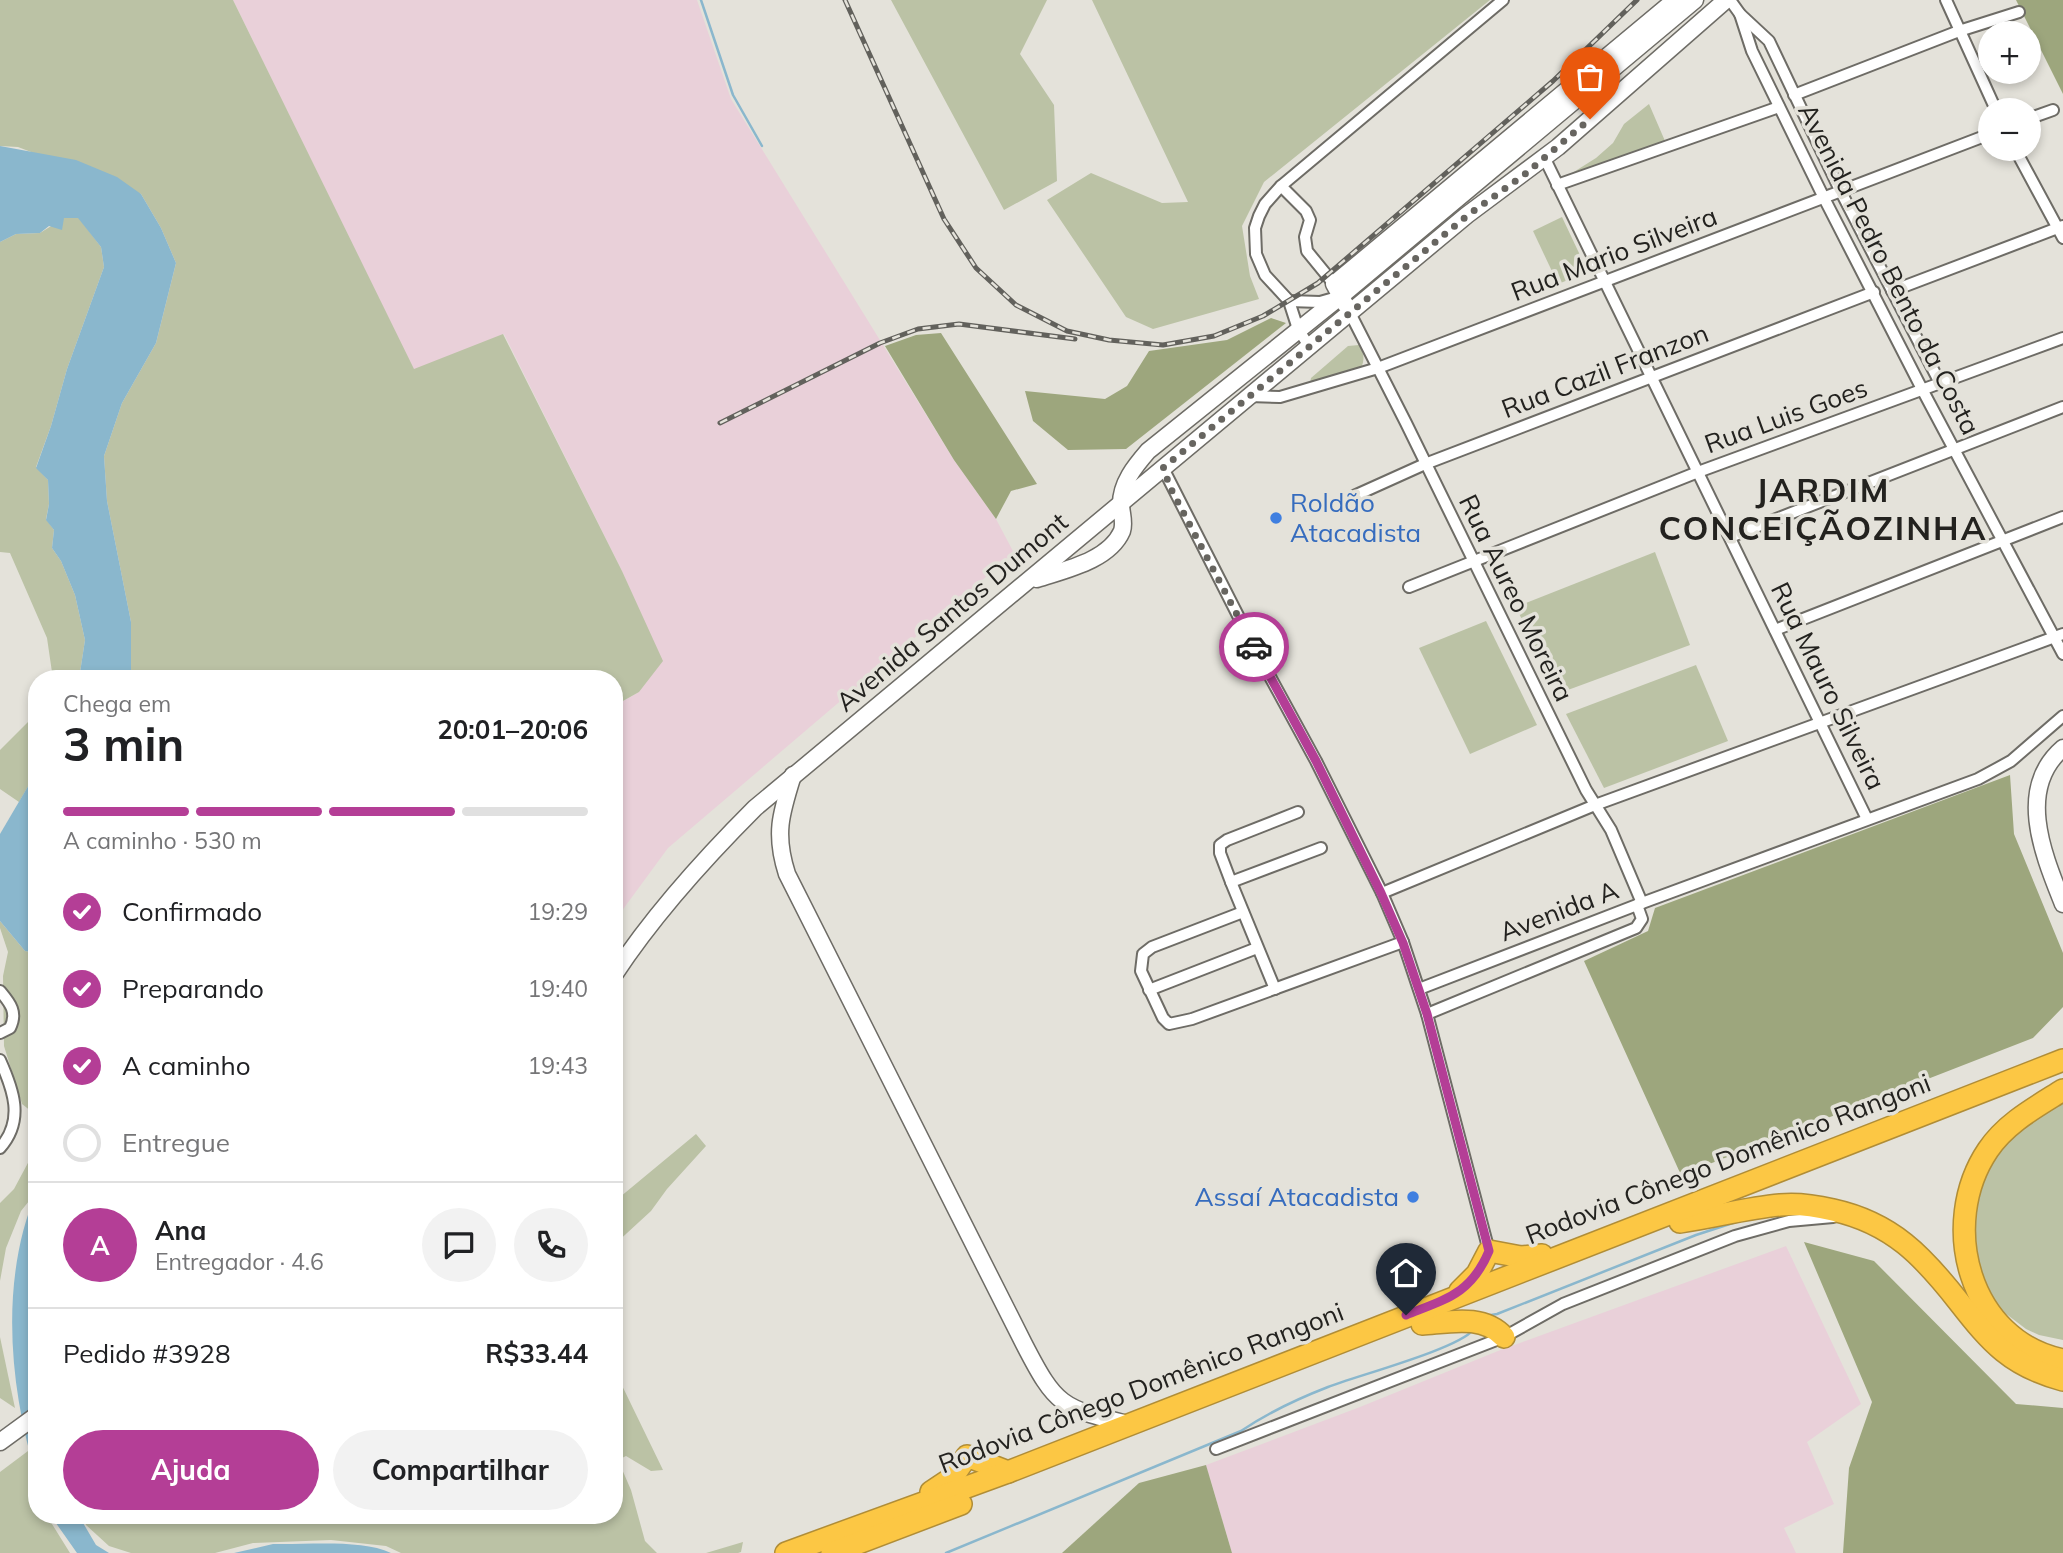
<!DOCTYPE html>
<html lang="pt">
<head>
<meta charset="utf-8">
<style>
  :root { --surface:#fff; --page:#f2f2f2; --text:#202124; --muted:#757577; --line:#e0e0e0; --accent:#b43e96 }
  body { margin:0; font-family:Mulish,sans-serif; background:var(--page); color:var(--text); height:100vh; display:flex; flex-direction:column; font-size:26px; white-space:nowrap }
  * { box-sizing:border-box; margin:0 }
  p { font-size:23px; color:var(--muted) }
  .icon { flex:none; width:38px; height:38px; fill:none; stroke:currentColor; stroke-width:2; stroke-linecap:round; stroke-linejoin:round }
  .map { position:relative; flex:1; overflow:hidden }
  .panel { position:absolute; left:28px; top:670px; width:595px; height:854px; display:flex; flex-direction:column; background:var(--surface); border-radius:28px; box-shadow:0 4px 10px #0003 }
  .panel>* { flex:none }
  .buttons { position:absolute; left:1978px; top:21px; display:grid; gap:14px }
  .buttons a { display:grid; place-items:center; width:63px; height:63px; border-radius:50%; background:var(--surface); box-shadow:0 4px 10px #0003; font-size:35px }
  .pin { position:absolute; display:grid; place-items:center; width:60px; height:60px; color:#fff; margin:-72px -30px; border-radius:50% 50% 50% 0; rotate:-45deg; box-shadow:0 0 7px #0007 }
  .pin .icon { rotate:45deg }
  .courier { position:absolute; display:grid; place-items:center; width:70px; height:70px; margin:-35px; border:5px solid #b43e96; border-radius:50%; background:#fff; color:#222; box-shadow:0 2px 9px #0007 }
  .overview em { font-style:normal; font-weight:700 }
  .overview div { display:flex; flex-direction:column-reverse }
  .overview { display:flex; align-items:center; justify-content:space-between; height:119px; padding:0 35px }
  h1 { font-size:46px; font-weight:700; line-height:52px }
  .bar { display:grid; grid-template-columns:repeat(4,1fr); gap:10px 7px; align-content:center; height:84px; padding:0 35px }
  .bar i { height:9px; border-radius:5px; background:var(--line) }
  .bar .selected { background:var(--accent) }
  .bar p { grid-column:span 4 }
  .line { display:flex; align-items:center; gap:18px; padding:0 35px; border-top:2px solid var(--line) }
  .line div { flex:1 }
  .round { display:grid; place-items:center; flex:none; width:74px; height:74px; border-radius:37px; background:var(--page) }
  ol { padding:0 35px; list-style:none }
  li { display:flex; align-items:center; gap:21px; height:77px }
  li p { margin-inline-start:auto }
  li .icon { padding:7px; border-radius:50%; background:var(--accent); color:#fff; stroke-width:4 }
  li:last-child { color:var(--muted) }
  li i { width:38px; height:38px; border:4px solid var(--line); border-radius:50% }
  .action { display:flex; gap:14px; margin-top:auto; padding:14px 35px }
  .action a { flex:1; height:80px; border-radius:42px; background:var(--accent); color:#fff; font-size:28px; font-weight:700; line-height:80px; text-align:center }
  .action a+a { background:var(--page); color:var(--text) }
  .map>svg:first-child { display:block }
  .industrial { fill:#e9d0d9 }
  .green { fill:#bbc2a5 }
  .forest { fill:#9da67d }
  .water { fill:#8ab7cd }
  .lines { fill:none; stroke-linecap:round; stroke-linejoin:round }
  .stream { stroke:#8ab7cd; stroke-width:2.5 }
  .minor-casing { stroke:#6e6c66; stroke-width:14 }
  .secondary-casing { stroke:#6e6c66; stroke-width:19 }
  .motorway-casing { stroke:#b08d37; stroke-width:24 }
  .minor { stroke:#fff; stroke-width:10 }
  .secondary { stroke:#fff; stroke-width:16 }
  .motorway { stroke:#fcc744; stroke-width:21 }
  .rail-casing { stroke:#62615c; stroke-width:5 }
  .rail { stroke:#e4e2da; stroke-width:2.5; stroke-dasharray:8; stroke-linecap:butt }
  .done { stroke:#676560; stroke-width:7; stroke-dasharray:0 12.6 }
  .route { stroke:#b43e96; stroke-width:9 }
  .shop-dot { fill:#3f7fe0; stroke:#e4e2da; stroke-width:2.5 }
  .labels { text-anchor:middle; stroke-width:7; stroke-linejoin:round; paint-order:stroke }
  .street-label { font-size:26px; fill:#23221f; stroke:#e4e2da }
  .shop-label { font-size:26px; fill:#366cbe; stroke:#e4e2da; text-anchor:start }
  .district-label { font-size:33px; font-weight:bold; letter-spacing:2px; fill:#23221f; stroke:#e4e2da }
</style>
</head>
<body>
<div class="map">
<svg width="2063" height="1553" viewBox="0 0 2063 1553">
  <rect width="100%" height="100%" fill="#e4e2da"/>
  <g class="industrial">
    <polygon points="233,0 697,0 731,99 954,460 996,519 1014,553 668,848 621,912 614,906 614,706 639,692 662,661 622,571 504,334 414,370"/>
    <polygon points="1786,1246 1861,1404 1807,1442 1834,1504 1784,1528 1796,1553 1232,1553 1206,1465 1360,1407 1498,1351"/>
  </g>
  <g class="green">
    <polygon points="0,0 233,0 414,369 503,334 622,571 663,661 639,692 614,706 614,679 131,679 131,622 107,501 104,456 122,403 156,343 176,263 161,228 141,194 18,147 0,146"/>
    <polygon points="891,0 1047,0 1020,54 1054,105 1057,181 1004,210"/>
    <polygon points="1092,0 1490,0 1264,182 1242,226 1250,276 1259,299 1153,329 1126,317 1047,200 1091,173 1162,203 1188,202"/>
    <polygon points="1649,104 1665,141 1570,177 1569,175 1596,158 1613,143 1624,124"/>
    <polygon points="1562,217 1588,272 1558,284 1533,231"/>
    <polygon points="64,218 79,218 101,247 104,267 67,369 51,426 36,467 48,480 49,504 46,519 54,530 52,548 61,561 75,595 85,640 79,679 53,679 47,638 10,553 0,552 0,242 16,234 40,233"/>
    <path d="M1359 345C1364 354 1365 359 1361 368L1310 383 1311 378 1348 346Z"/>
    <polygon points="1655,552 1690,645 1557,694 1516,607"/>
    <polygon points="1486,621 1537,725 1470,754 1419,648"/>
    <polygon points="1696,665 1728,741 1604,788 1566,714"/>
    <polygon points="37,709 37,771 19,802 0,789 0,750 32,718"/>
    <polygon points="0,921 25,951 37,953 37,1140 36,1115 22,1104 4,1046 3,976 8,952 0,928"/>
    <polygon points="2063,1100 2063,1340 2039,1335 2026,1329 2001,1310 1991,1297 1975,1259 1975,1190 2005,1140"/>
    <polygon points="696,1134 706,1146 667,1189 651,1211 614,1245 614,1202"/>
    <polygon points="37,1146 37,1191 21,1211 6,1248 0,1281 0,1203 14,1189"/>
    <polygon points="0,1337 15,1408 0,1398"/>
    <polygon points="614,1369 663,1470 651,1471 626,1456 618,1460 631,1490 645,1541 657,1553 401,1553 386,1546 331,1540 253,1543 215,1553 131,1553 109,1546 86,1525 84,1516 614,1516"/>
    <polygon points="28,1451 37,1486 37,1516 47,1516 70,1553 0,1553 0,1472"/>
    <polygon points="743,1542 741,1552 738,1553 706,1553"/>
  </g>
  <g class="forest">
    <polygon points="2016,0 2063,0 2063,94"/>
    <polygon points="1271,318 1286,323 1126,449 1068,450 1033,421 1025,391 1105,399 1127,386 1149,351 1227,340"/>
    <polygon points="941,333 1037,484 1011,491 996,519 954,460 885,346 916,335"/>
    <polygon points="2010,775 2014,834 2063,953 2063,1007 2033,1038 1681,1175 1584,961 1648,931 1655,908"/>
    <polygon points="1804,1242 1874,1261 2016,1404 2063,1408 2063,1553 1843,1553 1849,1468 1872,1402"/>
    <polygon points="1206,1465 1232,1553 1062,1553 1139,1483"/>
  </g>
  <g class="water">
    <polygon points="0,146 76,160 117,177 141,194 161,228 176,263 156,343 122,403 104,456 107,501 131,622 131,679 79,679 85,640 75,595 61,561 52,548 54,530 46,520 49,504 48,480 36,468 51,426 67,369 104,267 101,247 78,218 64,218 62,230 49,226 40,233 16,234 0,242"/>
    <polygon points="37,771 37,953 25,951 0,921 0,834"/>
    <path d="M37 1191V1265L33 1316 37 1336V1478C8 1385 0 1276 37 1191Z"/>
    <polygon points="51,1516 79,1516 96,1545 109,1553 77,1553"/>
    <path d="M273 1544C307 1545 361 1539 391 1553H234Z"/>
  </g>
  <g class="lines">
    <g class="stream">
      <polyline points="701,0 733,95 762,146"/>
      <polyline points="1485,1316 1497,1314 1696,1235 1736,1222"/>
      <path d="M946 1553 1241 1431C1269 1412 1297 1399 1328 1387 1356 1376 1458 1349 1473 1330"/>
    </g>
    <g class="minor-casing">
      <g id="minor">
        <polyline points="1730,0 1740,14 1769,41 1840,190 1940,383"/>
        <polyline points="1946,0 1996,110"/>
        <polyline points="1740,14 1752,51 1824,198 1923,391 2063,654"/>
        <polyline points="1794,95 1959,31 2019,12"/>
        <polyline points="2028,119 2053,110"/>
        <polyline points="2015,149 2063,238"/>
        <polyline points="1545,159 1867,819"/>
        <polyline points="1557,185 1779,107"/>
        <polyline points="1281,186 1306,211 1310,220 1305,237 1307,251 1334,284"/>
        <polyline points="1892,291 2063,226"/>
        <polyline points="1289,301 1320,302 1334,298"/>
        <polyline points="1350,313 1406,423 1586,790 1611,830 1642,903"/>
        <polyline points="1309,346 1298,329 1289,301 1265,275 1256,254 1255,228 1259,216 1265,204 1281,186 1503,0"/>
        <polyline points="1249,396 1280,397 1378,368 1990,134"/>
        <polyline points="1163,468 1256,651 1316,761 1382,893 1403,942 1427,1014 1489,1251"/>
        <polyline points="1354,496 1425,464 1874,292"/>
        <polyline points="1730,537 2063,407"/>
        <polyline points="1409,587 1698,472 2063,338"/>
        <polyline points="1775,630 2063,517"/>
        <polyline points="1231,882 1220,853 1220,845 1227,840 1298,812"/>
        <polyline points="1382,893 1595,805 2063,634"/>
        <polyline points="1243,912 1152,947 1143,954 1141,971 1163,1018 1169,1024 1192,1019 1403,942"/>
        <polyline points="1275,989 1231,882 1321,848"/>
        <polyline points="1419,989 1642,903 1978,779 2011,761 2063,716"/>
        <polyline points="1149,990 1257,948"/>
        <path d="M0 991C10 1003 18 1012 10 1028L0 1033"/>
        <polyline points="1427,1014 1636,928 1642,919 1637,905"/>
        <path d="M0 1060C13 1089 25 1120 0 1148"/>
        <polyline points="1216,1449 1504,1337 1563,1304 1735,1236 1789,1221 1833,1217"/>
      </g>
    </g>
    <g class="secondary-casing">
      <g id="secondary">
        <polyline points="1345,304 1334,284 1675,0"/>
        <path d="M1037 579C1064 570 1109 561 1122 531 1125 522 1121 513 1121 504 1121 483 1135 466 1148 451L1341 296 1695 0"/>
        <path d="M2063 748C2015 789 2044 856 2063 904"/>
        <path d="M793 775C781 813 774 834 787 874L1024 1344C1056 1406 1061 1408 1128 1424"/>
        <path d="M614 975C654 914 703 860 755 808L1467 215 1558 147 1726 0"/>
        <polyline points="0,1442 37,1415"/>
      </g>
    </g>
    <g class="motorway-casing">
      <g id="motorway">
        <path d="M2063 1090C2036 1107 2006 1123 1988 1150 1938 1224 1969 1341 2063 1360"/>
        <path d="M1680 1222C1714 1217 1747 1208 1780 1205 1798 1203 1816 1206 1833 1210 1892 1223 1923 1256 1959 1302 1991 1343 2011 1366 2063 1380"/>
        <polyline points="1460,1291 1477,1274 1489,1251 1521,1257 1542,1255"/>
        <path d="M1422 1324C1450 1322 1483 1314 1504 1337"/>
        <polyline points="931,1492 952,1478 967,1456 1008,1472"/>
        <polyline points="786,1553 1008,1472 2063,1060"/>
        <polyline points="832,1553 961,1504"/>
      </g>
    </g>
    <use href="#minor" class="minor"/>
    <use href="#secondary" class="secondary"/>
    <use href="#motorway" class="motorway"/>
    <g class="rail-casing">
      <g id="rail">
        <polyline points="845,0 944,219 976,268 1016,305 1067,331 1109,340 1163,345 1214,336 1263,316 1318,283 1553,81 1637,0"/>
        <polyline points="720,423 880,343 918,329 959,324 1075,339"/>
      </g>
    </g>
    <use href="#rail" class="rail"/>
  </g>
  <g class="lines">
    <polyline class="done" points="1254,647 1171,489 1163,468 1468,215 1524,175 1590,119"/>
    <path class="route" d="M1254 647 1316 761 1381 893 1403 943 1427 1014 1489 1251C1471 1294 1446 1299 1406 1315"/>
  </g>
  <g class="shop-dot">
    <circle cx="1276" cy="518" r="7"/>
    <circle cx="1413" cy="1197" r="7"/>
  </g>
  <g class="labels">
    <g class="street-label">
      <text transform="translate(1614 254) rotate(-21)" y="9">Rua Mario Silveira</text>
      <text transform="translate(1889 269) rotate(63)" y="9">Avenida Pedro Bento da Costa</text>
      <text transform="translate(1605 371) rotate(-21)" y="9">Rua Cazil Franzon</text>
      <text transform="translate(1786 416) rotate(-20)" y="9">Rua Luis Goes</text>
      <text transform="translate(1516 598) rotate(64)" y="9">Rua Aureo Moreira</text>
      <text transform="translate(952 612) rotate(-40)" y="9">Avenida Santos Dumont</text>
      <text transform="translate(1828 686) rotate(64)" y="9">Rua Mauro Silveira</text>
      <text transform="translate(1559 911) rotate(-21)" y="9">Avenida A</text>
      <text transform="translate(1728 1159) rotate(-21)" y="9">Rodovia Cônego Domênico Rangoni</text>
      <text transform="translate(1141 1388) rotate(-21)" y="9">Rodovia Cônego Domênico Rangoni</text>
    </g>
    <g class="shop-label">
      <text x="1290" y="512">Roldão<tspan x="1290" dy="30">Atacadista</tspan></text>
      <text x="1399" y="1206" text-anchor="end">Assaí Atacadista</text>
    </g>
    <g class="district-label">
      <text x="1823" y="502">JARDIM<tspan x="1823" dy="38">CONCEIÇÃOZINHA</tspan></text>
    </g>
  </g>
</svg>
<div class="buttons">
<a>+</a>
<a>−</a>
</div>
<div class="pin" style="left:1590px;top:119px;background:#ea580c"><svg class="icon" aria-label="bag" viewBox="0 0 24 24"><path d="M5 8h14l-1 12H6zM9 8a3 3 0 0 1 6 0"/></svg></div>
<div class="pin" style="left:1406px;top:1315px;background:#1f2937"><svg class="icon" aria-label="home" viewBox="0 0 24 24"><path d="M3 11l9-7 9 7M6 9v11h12V9"/></svg></div>
<div class="courier" style="left:1254px;top:647px"><svg class="icon" aria-label="car" viewBox="0 0 24 24"><path d="M5 17H2v-5l4-1 3-4h7l3 4 3 1v5h-3M9 17h6M6 11h13"/><circle cx="7" cy="17" r="2"/><circle cx="17" cy="17" r="2"/></svg></div>
<section class="panel">
<div class="overview"><div><h1>3 min</h1><p>Chega em</p></div><em>20:01–20:06</em></div>
<div class="bar"><i class="selected"></i><i class="selected"></i><i class="selected"></i><i></i><p>A caminho · 530 m</p></div>
<ol>
<li><svg class="icon" aria-label="check" viewBox="0 0 24 24"><path d="M5 12l5 5 9-10"/></svg>Confirmado<p>19:29</p></li>
<li><svg class="icon" aria-label="check" viewBox="0 0 24 24"><path d="M5 12l5 5 9-10"/></svg>Preparando<p>19:40</p></li>
<li><svg class="icon" aria-label="check" viewBox="0 0 24 24"><path d="M5 12l5 5 9-10"/></svg>A caminho<p>19:43</p></li>
<li><i></i>Entregue</li>
</ol>
<div class="line" style="height:126px"><b class="round" style="background:var(--accent);color:#fff">A</b><div><b>Ana</b><p>Entregador · 4.6</p></div><a class="round"><svg class="icon" aria-label="chat" viewBox="0 0 24 24"><path d="M4 5h16v11H9l-5 4z"/></svg></a><a class="round"><svg class="icon" aria-label="phone" viewBox="0 0 24 24"><path d="M5 4h4l2 5-3 2q2 4 5 5l2-3 5 2v4C11 20 4 13 5 4z"/></svg></a></div>
<div class="line" style="height:91px"><div>Pedido #3928</div><b>R$33.44</b></div>
<div class="action"><a>Ajuda</a><a>Compartilhar</a></div>
</section>
</div>
</body>
</html>
